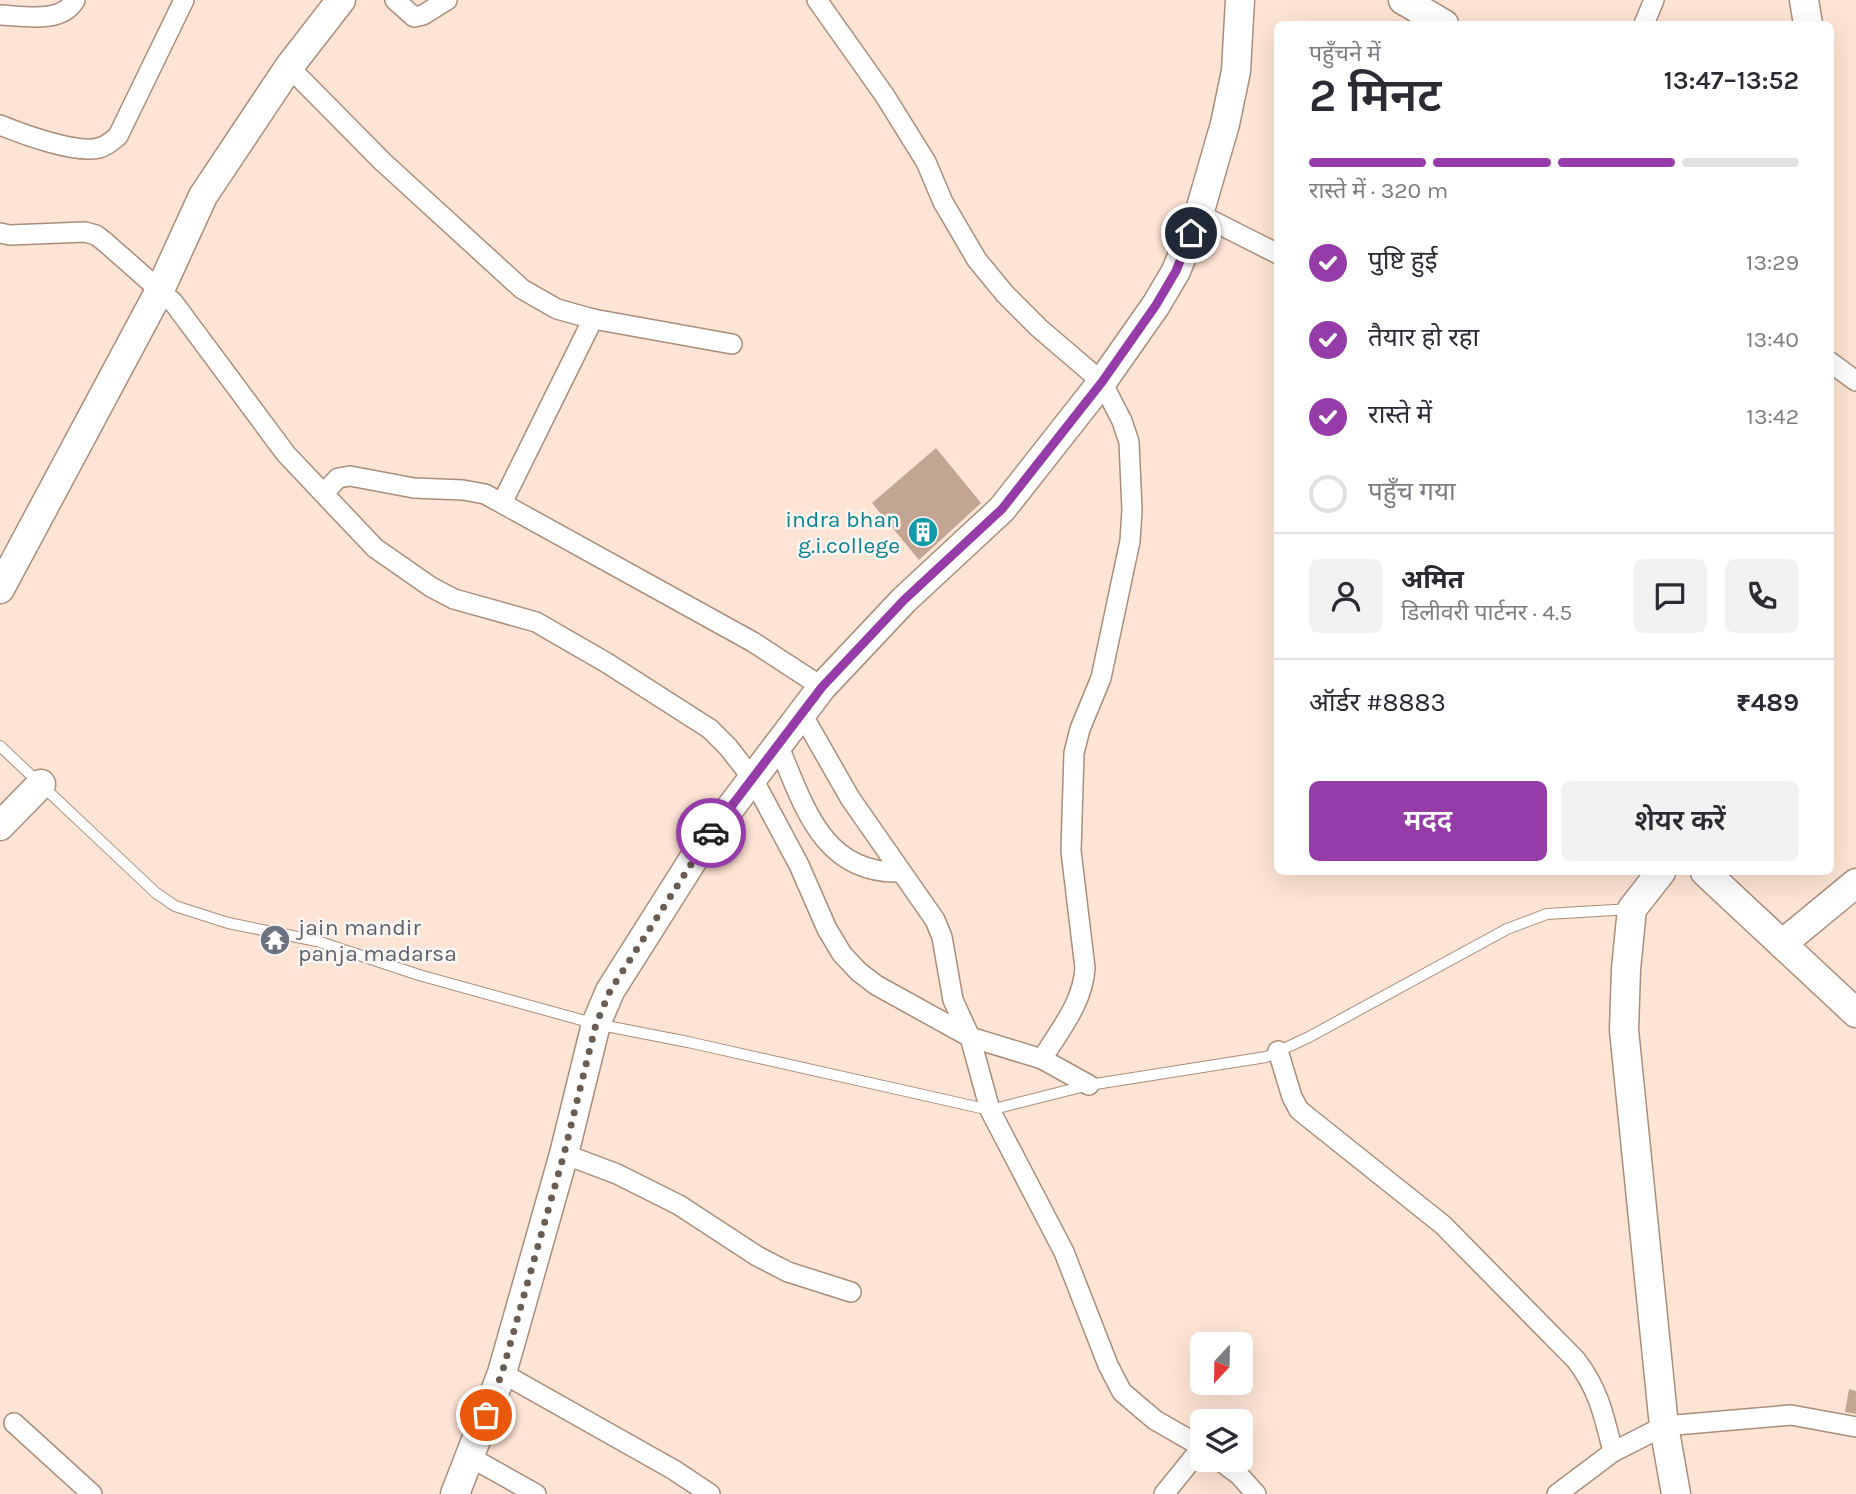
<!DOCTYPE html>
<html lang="hi">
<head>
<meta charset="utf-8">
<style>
  :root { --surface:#fff; --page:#f2f2f3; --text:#2b2b33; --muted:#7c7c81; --line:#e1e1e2; --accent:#953ca8 }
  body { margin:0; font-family:Karla,"Noto Sans Devanagari",sans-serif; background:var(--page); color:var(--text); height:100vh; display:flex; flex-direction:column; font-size:26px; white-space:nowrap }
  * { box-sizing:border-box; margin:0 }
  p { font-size:23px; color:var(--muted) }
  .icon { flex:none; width:38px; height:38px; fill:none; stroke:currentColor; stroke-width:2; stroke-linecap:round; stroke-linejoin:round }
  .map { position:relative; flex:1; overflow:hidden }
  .drawer { position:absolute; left:1274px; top:21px; width:560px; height:854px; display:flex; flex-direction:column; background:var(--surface); border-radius:10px; box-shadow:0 7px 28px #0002 }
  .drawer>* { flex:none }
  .needle { width:46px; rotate:202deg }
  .tools { position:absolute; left:1190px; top:1332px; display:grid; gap:14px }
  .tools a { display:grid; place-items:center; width:63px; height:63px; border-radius:10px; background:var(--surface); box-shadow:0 7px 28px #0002; font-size:35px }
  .pin { position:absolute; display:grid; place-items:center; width:60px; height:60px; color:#fff; margin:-30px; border:4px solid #fff; border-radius:50%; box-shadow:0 2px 7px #0007 }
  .courier { position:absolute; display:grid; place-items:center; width:70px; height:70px; margin:-35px; border:5px solid #953ca8; border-radius:50%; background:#fff; color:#222; box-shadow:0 2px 9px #0007 }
  .summary em { font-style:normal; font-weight:600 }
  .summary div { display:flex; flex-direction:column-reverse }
  .summary { display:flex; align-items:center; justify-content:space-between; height:119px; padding:0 35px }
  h1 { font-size:46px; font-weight:600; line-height:52px }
  .bar { display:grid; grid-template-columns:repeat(4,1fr); gap:10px 7px; align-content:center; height:84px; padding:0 35px }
  .bar i { height:9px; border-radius:5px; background:var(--line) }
  .bar .active { background:var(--accent) }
  .bar p { grid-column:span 4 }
  .line { display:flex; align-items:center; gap:18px; padding:0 35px; border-top:2px solid var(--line) }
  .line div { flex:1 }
  .round { display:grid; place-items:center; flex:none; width:74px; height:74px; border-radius:10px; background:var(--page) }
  ol { padding:0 35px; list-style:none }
  li { display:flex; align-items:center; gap:21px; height:77px }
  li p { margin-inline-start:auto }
  li .icon { padding:7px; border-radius:50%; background:var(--accent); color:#fff; stroke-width:4 }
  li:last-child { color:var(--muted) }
  li i { width:38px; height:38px; border:4px solid var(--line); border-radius:50% }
  .primary-button { display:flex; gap:14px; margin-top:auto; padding:14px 35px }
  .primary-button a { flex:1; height:80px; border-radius:10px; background:var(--accent); color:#fff; font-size:28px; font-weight:600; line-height:80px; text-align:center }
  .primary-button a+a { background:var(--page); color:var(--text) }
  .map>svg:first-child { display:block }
  .building { fill:#c2a592 }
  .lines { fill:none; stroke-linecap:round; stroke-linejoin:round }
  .lane-casing { stroke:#aa8e7b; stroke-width:12 }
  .street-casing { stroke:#aa8e7b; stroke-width:22 }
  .secondary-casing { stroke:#aa8e7b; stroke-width:31 }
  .lane { stroke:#fff; stroke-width:10 }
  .street { stroke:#fff; stroke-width:19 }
  .secondary { stroke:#fff; stroke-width:28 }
  .done { stroke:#6c5d53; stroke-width:7; stroke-dasharray:0 12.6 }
  .route { stroke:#953ca8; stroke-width:9 }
  .labels { text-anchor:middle; stroke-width:5; stroke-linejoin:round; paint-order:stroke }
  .culture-label { font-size:23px; fill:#0d838f; stroke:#fcf6f2; text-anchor:end }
  .worship-label { font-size:23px; fill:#5b616d; stroke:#fcf6f2; text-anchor:start }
</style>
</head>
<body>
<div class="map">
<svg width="1856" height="1494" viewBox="0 0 1856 1494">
  <rect width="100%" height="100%" fill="#fde4d4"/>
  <g class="building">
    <polygon points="936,448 981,503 919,560 872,503"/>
    <polygon points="1849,1389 1856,1391 1856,1414 1845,1412"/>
  </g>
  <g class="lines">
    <g class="lane-casing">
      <polyline id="lane" points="0,746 156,893 175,906 228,923 317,941 419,975 596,1024 688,1042 990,1110 1089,1085 1266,1057 1309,1037 1507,929 1547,914 1631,909"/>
    </g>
    <g class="street-casing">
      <g id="street">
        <polyline points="395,0 414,17 423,15 447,0"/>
        <path d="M817 0 885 96 926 162 943 202 977 260 1005 294 1039 328 1102 382 1122 421 1129 442 1132 510 1130 541 1101 678 1080 729 1074 753 1071 851 1085 968C1083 1003 1059 1031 1042 1059"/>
        <path d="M0 15C24 16 62 24 75 0"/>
        <polyline points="1644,24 1654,0"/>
        <polyline points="289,67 383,162 522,289 557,309 593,319 732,344"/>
        <path d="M0 125C22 134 76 154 99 148 107 146 112 141 118 136L184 0"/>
        <polyline points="1199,214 1278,254"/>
        <polyline points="0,233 10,235 85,232 96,235 105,242 173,302 286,454 375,548 431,587 454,599 536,622 607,663 710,729 728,747 753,779 799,865 827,929 842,954 859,972 876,985 970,1037 1042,1059 1089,1085"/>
        <polyline points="1830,362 1856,381"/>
        <polyline points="324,493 338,478 350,476 414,488 463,490 485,494 753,642 822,687"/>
        <polyline points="502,503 593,319"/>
        <polyline points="802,714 850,798 935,920 942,937 953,1000 970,1037 990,1110 1064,1252 1108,1365 1122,1392 1155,1420 1202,1447"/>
        <path d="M779 747C804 806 823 875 901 872"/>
        <path d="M1278 1051 1292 1097 1299 1110 1443 1225 1576 1360C1599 1390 1604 1416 1613 1452"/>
        <polyline points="564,1154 617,1174 679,1205 757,1256 788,1272 851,1292"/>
        <polyline points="502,1373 674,1470 710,1494"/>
        <polyline points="14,1423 92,1494"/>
        <polyline points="470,1457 536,1494"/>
        <polyline points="1219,1460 1239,1475 1256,1494"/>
        <polyline points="1164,1494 1202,1447"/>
        <polyline points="1557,1494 1613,1452 1664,1426 1791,1415 1856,1427"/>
      </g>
    </g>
    <g class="secondary-casing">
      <g id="secondary">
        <polyline points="1403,0 1444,24"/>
        <polyline points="1804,0 1808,24"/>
        <polyline points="0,589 160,290 203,196 289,67 341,0"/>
        <polyline points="0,826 41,784"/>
        <polyline points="1661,872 1632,909 1626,969 1624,1030 1664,1426 1676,1494"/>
        <polyline points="1705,872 1856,1013"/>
        <polyline points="1782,944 1856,883"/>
        <polyline points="455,1494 502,1373 564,1154 596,1024 610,991 703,844 822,687 904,600 1002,509 1102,382 1156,305 1176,271 1199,214 1225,124 1236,71 1240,0"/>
      </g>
    </g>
    <use href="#lane" class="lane"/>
    <use href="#street" class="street"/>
    <use href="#secondary" class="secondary"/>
  </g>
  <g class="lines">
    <polyline class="done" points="486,1415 502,1373 564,1154 596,1024 610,991 711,833"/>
    <polyline class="route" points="711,833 822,687 904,600 1002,509 1102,382 1156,305 1176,271 1191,233"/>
  </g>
  <defs>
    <g id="building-disc" transform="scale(1.575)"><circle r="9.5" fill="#0f9aa8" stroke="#fcf6f2"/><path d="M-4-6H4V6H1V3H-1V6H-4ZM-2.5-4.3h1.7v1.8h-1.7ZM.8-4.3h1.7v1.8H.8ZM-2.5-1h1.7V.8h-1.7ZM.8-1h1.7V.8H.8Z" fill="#fff"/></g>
    <g id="temple-disc" transform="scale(1.575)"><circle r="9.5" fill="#6b7280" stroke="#fcf6f2"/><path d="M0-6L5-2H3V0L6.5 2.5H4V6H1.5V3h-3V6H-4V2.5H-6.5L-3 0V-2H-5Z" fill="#fff"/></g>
  </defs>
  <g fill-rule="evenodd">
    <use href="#building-disc" x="923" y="532"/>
    <use href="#temple-disc" x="275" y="940"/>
  </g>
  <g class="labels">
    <g class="culture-label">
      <text x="900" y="527">indra bhan<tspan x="900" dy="26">g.i.college</tspan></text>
    </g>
    <g class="worship-label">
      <text x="298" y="935">jain mandir<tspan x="298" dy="26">panja madarsa</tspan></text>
    </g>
  </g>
</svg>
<div class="tools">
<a><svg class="needle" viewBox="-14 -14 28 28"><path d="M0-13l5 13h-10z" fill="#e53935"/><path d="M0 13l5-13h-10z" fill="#7c7c81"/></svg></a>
<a><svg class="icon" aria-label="layers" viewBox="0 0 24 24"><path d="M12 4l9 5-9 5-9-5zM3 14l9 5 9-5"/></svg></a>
</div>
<div class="pin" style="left:486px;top:1415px;background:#ea580c"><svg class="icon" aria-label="bag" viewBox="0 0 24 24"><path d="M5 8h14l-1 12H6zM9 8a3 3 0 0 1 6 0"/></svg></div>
<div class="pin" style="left:1191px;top:233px;background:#1f2937"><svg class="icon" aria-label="home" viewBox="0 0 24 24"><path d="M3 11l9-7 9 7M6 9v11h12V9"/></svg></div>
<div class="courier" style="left:711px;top:833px"><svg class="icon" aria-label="car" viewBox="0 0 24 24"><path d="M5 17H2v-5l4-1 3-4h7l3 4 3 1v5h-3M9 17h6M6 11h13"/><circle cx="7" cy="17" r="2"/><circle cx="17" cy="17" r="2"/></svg></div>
<section class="drawer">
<div class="summary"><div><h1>2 मिनट</h1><p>पहुँचने में</p></div><em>13:47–13:52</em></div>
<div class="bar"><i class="active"></i><i class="active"></i><i class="active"></i><i></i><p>रास्ते में · 320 m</p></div>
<ol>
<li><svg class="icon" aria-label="check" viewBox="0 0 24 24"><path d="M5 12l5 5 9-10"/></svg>पुष्टि हुई<p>13:29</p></li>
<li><svg class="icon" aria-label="check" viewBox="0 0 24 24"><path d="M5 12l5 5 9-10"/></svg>तैयार हो रहा<p>13:40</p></li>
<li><svg class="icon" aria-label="check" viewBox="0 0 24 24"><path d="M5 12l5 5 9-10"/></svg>रास्ते में<p>13:42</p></li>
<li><i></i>पहुँच गया</li>
</ol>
<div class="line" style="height:126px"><a class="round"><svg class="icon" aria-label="person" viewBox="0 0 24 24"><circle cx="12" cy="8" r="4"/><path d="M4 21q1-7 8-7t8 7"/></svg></a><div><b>अमित</b><p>डिलीवरी पार्टनर · 4.5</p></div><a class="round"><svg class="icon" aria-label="chat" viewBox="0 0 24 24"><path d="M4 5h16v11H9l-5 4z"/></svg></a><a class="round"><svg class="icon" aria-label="phone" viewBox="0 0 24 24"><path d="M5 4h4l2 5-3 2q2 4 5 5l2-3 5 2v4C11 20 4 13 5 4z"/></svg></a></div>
<div class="line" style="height:91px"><div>ऑर्डर #8883</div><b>₹489</b></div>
<div class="primary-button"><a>मदद</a><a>शेयर करें</a></div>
</section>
</div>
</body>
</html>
